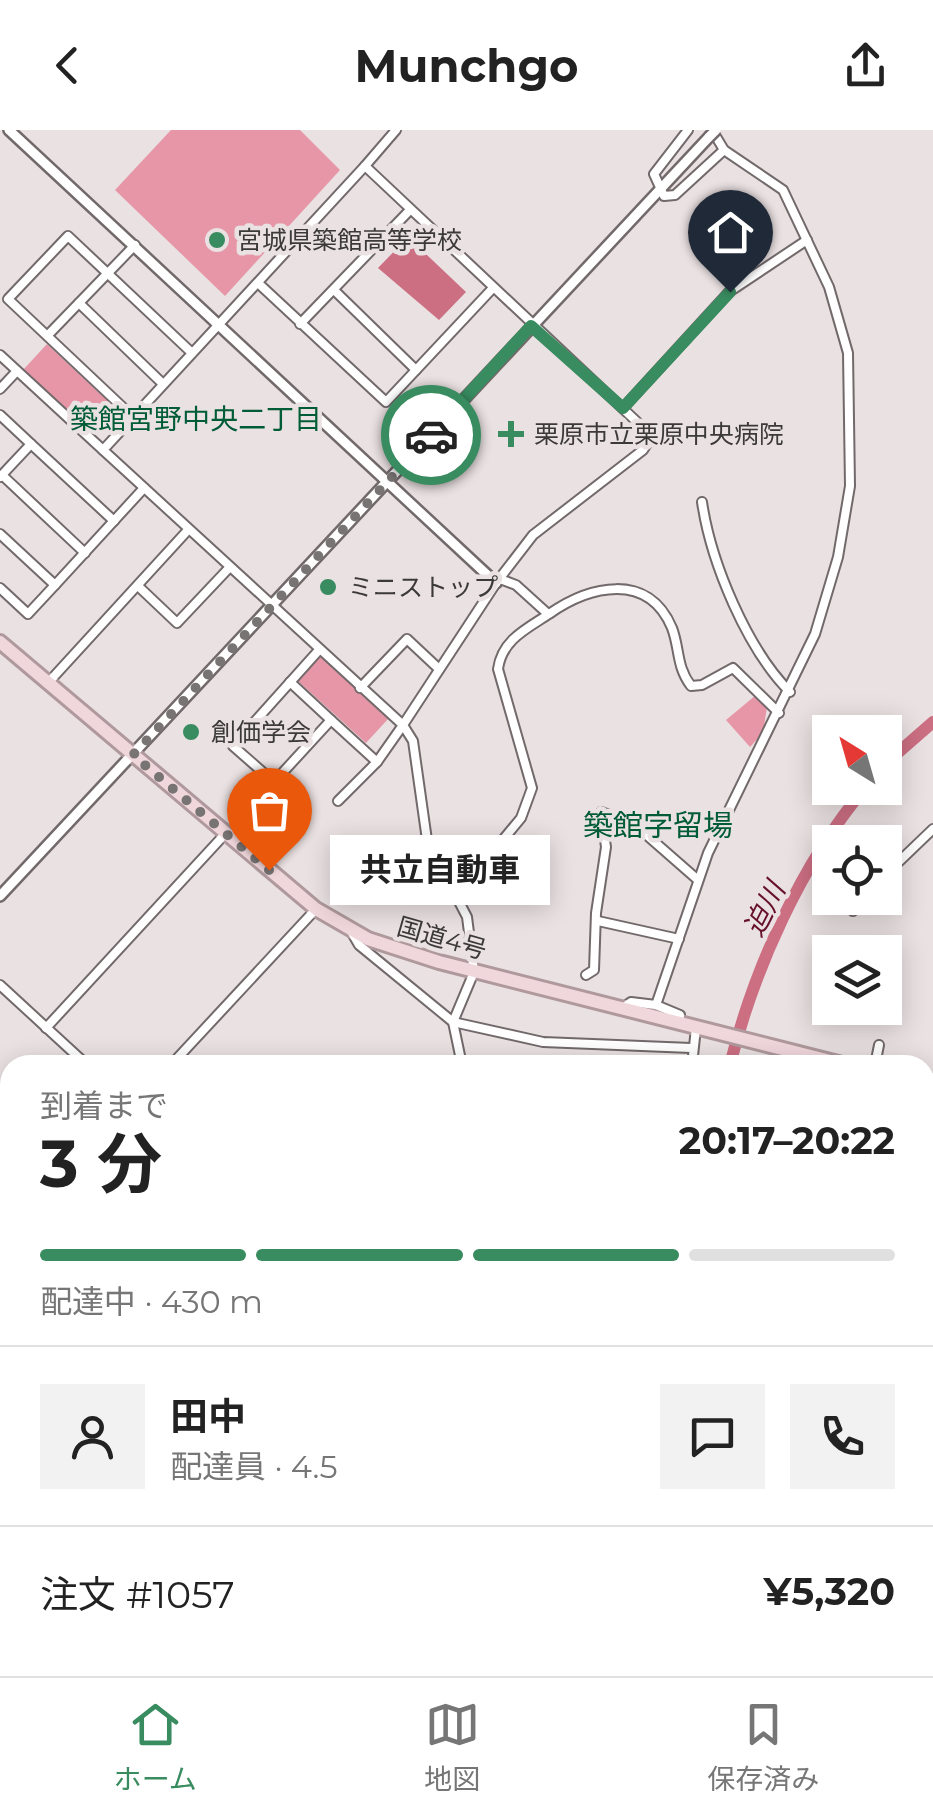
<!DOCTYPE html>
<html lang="ja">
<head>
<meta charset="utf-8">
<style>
  :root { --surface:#fff; --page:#f2f2f2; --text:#222; --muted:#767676; --line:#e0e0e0; --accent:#388c5f }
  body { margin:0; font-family:Montserrat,"Noto Sans JP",sans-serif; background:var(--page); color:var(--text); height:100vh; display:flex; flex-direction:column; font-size:38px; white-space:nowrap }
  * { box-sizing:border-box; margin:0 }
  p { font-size:32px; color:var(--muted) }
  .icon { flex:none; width:55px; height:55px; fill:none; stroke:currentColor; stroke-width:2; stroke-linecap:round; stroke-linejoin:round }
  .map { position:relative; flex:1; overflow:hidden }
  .details { position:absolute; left:0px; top:925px; width:935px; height:622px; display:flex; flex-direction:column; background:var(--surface); border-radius:30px 30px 0 0; box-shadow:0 5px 25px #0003 }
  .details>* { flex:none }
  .needle { width:65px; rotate:323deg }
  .buttons { position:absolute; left:812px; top:585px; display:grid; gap:20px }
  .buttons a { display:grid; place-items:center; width:90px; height:90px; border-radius:0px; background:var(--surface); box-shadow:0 5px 25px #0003; font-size:50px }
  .pin { position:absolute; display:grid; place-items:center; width:85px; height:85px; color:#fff; margin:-102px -42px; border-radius:50% 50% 50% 0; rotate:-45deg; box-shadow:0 0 10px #0007 }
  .pin .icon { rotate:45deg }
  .courier { position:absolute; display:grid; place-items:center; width:100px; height:100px; margin:-50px; border:8px solid #388c5f; border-radius:50%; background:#fff; color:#222; box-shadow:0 2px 12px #0007 }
  .bubble { position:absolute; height:70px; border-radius:0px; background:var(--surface); box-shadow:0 5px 25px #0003; font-size:32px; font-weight:700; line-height:70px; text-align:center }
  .overview em { font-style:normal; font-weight:700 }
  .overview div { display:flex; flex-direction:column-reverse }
  .overview { display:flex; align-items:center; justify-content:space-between; height:170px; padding:0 40px }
  h1 { font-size:65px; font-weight:700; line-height:75px }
  .bar { display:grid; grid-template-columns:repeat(4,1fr); gap:15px 10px; align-content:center; height:120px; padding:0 40px }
  .bar i { height:12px; border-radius:8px; background:var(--line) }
  .bar .current { background:var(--accent) }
  .bar p { grid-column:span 4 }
  .line { display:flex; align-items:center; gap:25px; padding:0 40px; border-top:2px solid var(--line) }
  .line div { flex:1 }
  .round { display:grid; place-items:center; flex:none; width:105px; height:105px; border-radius:0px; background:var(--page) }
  header { display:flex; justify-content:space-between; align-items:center; height:130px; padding:0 40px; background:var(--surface); font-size:45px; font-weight:700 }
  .dock { display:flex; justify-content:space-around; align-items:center; height:140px; border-top:2px solid var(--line); background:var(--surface); font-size:28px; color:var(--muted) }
  .dock a { display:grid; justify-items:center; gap:5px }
  .dock .current { color:var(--accent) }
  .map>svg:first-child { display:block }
  .green { fill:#e696a6 }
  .water { fill:#cc6f83 }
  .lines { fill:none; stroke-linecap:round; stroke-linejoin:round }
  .river { stroke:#cc6f83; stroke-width:12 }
  .minor-casing { stroke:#72696b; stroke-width:12 }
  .tertiary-casing { stroke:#72696b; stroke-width:14 }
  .trunk-casing { stroke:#af999c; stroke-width:18 }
  .minor { stroke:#fff; stroke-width:8 }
  .tertiary { stroke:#fff; stroke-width:9 }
  .trunk { stroke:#f0d7db; stroke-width:12 }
  .tertiary-bridge-casing { stroke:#72696b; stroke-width:14; stroke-linecap:butt }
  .tertiary-bridge { stroke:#fff; stroke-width:9 }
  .done { stroke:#797474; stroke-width:10; stroke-dasharray:0 18 }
  .route { stroke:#388c5f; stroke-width:12 }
  .poi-dot { fill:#388c5f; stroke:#eae1e2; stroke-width:4 }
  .labels { text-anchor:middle; stroke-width:9; stroke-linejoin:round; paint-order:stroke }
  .poi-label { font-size:25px; fill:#3c3939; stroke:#eae1e2; text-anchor:start }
  .street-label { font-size:25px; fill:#3c3939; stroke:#eae1e2 }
  .neighbourhood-label { font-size:28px; fill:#005c36; stroke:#eae1e2 }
  .water-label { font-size:28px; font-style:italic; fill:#66102d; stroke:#eae1e2 }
  .quarter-label { font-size:30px; fill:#005c36; stroke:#eae1e2 }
</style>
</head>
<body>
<header><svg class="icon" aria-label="back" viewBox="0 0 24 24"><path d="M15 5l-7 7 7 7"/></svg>Munchgo<svg class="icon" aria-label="share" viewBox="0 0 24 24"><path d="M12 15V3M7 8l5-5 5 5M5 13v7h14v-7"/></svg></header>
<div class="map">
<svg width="933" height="1546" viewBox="0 0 933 1546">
  <rect width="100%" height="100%" fill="#eae1e2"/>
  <g class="green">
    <polygon points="171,0 300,0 340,40 225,166 115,60"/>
    <polygon points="47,214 111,274 87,300 23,240"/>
    <polygon points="320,526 388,589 366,613 298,551"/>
    <polygon points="756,565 767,577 763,603 750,617 726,590"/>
  </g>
  <polygon class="water" points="408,107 466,162 439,190 378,138"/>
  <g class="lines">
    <g class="river">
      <polyline points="885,634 933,592"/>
      <path d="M730 935C754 839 801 734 865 658"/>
      <polyline points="153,1546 156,1538"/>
    </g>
    <g class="minor-casing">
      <g id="minor">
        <polyline points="688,0 654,44 664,66 675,65 724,20"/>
        <polyline points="365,36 396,0"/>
        <polyline points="258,153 386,272 492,159"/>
        <polyline points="334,160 416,240"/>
        <polyline points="79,173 162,253"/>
        <polyline points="300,194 409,81"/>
        <polyline points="48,205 135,115"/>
        <polyline points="0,225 103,320"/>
        <polyline points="0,259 17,241"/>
        <polyline points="623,278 729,162 807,110"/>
        <polyline points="0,285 31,314 0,347"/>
        <polyline points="132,286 8,169 68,106 192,223"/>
        <polyline points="31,314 114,391"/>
        <polyline points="2,345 85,423"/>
        <path d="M702 372C711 433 747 519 790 562"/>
        <polyline points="0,404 55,455 144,358"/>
        <polyline points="500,449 516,455 548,484"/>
        <polyline points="138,456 177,493 229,438"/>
        <polyline points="0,458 28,484 55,455"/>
        <polyline points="319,520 233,616 274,652 331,590 377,632 403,595 103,320 365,36 652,306 643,320 533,405 496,453 403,595 413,611 427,710 467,787 474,842 453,892 462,935"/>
        <polyline points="290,552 331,590"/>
        <polyline points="47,554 188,400"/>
        <polyline points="360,558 407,509 439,539"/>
        <polyline points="338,671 377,632"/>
        <polyline points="885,745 933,699"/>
        <path d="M458 764 521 688 532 658 498 539C502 510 526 499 549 484 589 456 648 441 672 498 680 519 676 536 691 556L702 555 733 538 779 583"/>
        <polyline points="853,781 865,768"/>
        <polyline points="598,791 679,809"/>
        <polyline points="352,803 359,815 453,892 543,912 691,918"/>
        <polyline points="586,845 594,840 596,783 606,717 601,682 634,694 698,750"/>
        <polyline points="0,855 87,935"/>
        <polyline points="624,877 631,872 656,875"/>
        <polyline points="679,894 680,885 656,875 708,723 815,504 838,427 850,356 848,223 829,157 783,60 724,20 712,0"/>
        <polyline points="46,898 225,704"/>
        <polyline points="171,935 316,779"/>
        <polyline points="692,935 696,898"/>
        <polyline points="875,935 879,915"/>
        <polyline points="925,1073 933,1078"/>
        <polyline points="0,1118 10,1107"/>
        <polyline points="925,1236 933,1217"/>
        <polyline points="247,1538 258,1546"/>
        <polyline points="67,1546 71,1538"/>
      </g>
    </g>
    <g class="tertiary-casing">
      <g id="tertiary">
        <polyline points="9,0 496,453"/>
        <polyline points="0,766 709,7"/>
        <polyline points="925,1010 933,1017"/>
      </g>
    </g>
    <g class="trunk-casing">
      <g id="trunk">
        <polyline points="0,512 316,779 368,809 439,832 846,935"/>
        <polyline points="925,955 933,957"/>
      </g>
    </g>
    <use href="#minor" class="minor"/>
    <use href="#tertiary" class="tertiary"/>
    <use href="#trunk" class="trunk"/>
    <g class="tertiary-bridge-casing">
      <polyline id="tertiary-bridge" points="709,7 716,0"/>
    </g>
    <use href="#tertiary-bridge" class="tertiary-bridge"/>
  </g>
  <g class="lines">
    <polyline class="done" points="269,740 133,625 431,305"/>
    <polyline class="route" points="431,305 531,196 623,278 730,162"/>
  </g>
  <g class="poi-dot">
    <circle cx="217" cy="110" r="10"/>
    <path d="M506 289h10v10h10v10h-10v10h-10v-10h-10v-10h10z"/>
    <circle cx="328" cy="457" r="10"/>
    <circle cx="191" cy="602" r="10"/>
  </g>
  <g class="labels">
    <g class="poi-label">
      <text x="237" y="119">宮城県築館高等学校</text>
      <text x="534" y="313">栗原市立栗原中央病院</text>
      <text x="348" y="466">ミニストップ</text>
      <text x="211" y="611">創価学会</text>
    </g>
    <g class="street-label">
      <text transform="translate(442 808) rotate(16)" y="9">国道4号</text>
    </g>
    <g class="neighbourhood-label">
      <text x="196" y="299">築館宮野中央二丁目</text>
    </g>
    <g class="water-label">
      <text transform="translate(764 779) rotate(-63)" y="10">迫川</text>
    </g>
    <g class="quarter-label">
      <text x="658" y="706">築館字留場</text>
    </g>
  </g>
</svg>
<div class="buttons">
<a><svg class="needle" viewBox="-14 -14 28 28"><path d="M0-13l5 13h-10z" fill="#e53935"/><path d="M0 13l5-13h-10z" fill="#767676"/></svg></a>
<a><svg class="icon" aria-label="locate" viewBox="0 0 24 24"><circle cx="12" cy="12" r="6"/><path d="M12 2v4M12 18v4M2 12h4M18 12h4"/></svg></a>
<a><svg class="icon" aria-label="layers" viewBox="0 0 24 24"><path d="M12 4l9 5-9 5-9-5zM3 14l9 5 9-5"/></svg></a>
</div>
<div class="pin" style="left:269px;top:740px;background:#ea580c"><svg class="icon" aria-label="bag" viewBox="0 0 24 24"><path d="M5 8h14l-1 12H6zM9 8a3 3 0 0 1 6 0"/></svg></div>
<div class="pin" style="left:730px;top:162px;background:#1f2937"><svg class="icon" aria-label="home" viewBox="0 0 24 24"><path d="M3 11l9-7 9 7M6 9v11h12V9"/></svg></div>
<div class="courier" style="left:431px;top:305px"><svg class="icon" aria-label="car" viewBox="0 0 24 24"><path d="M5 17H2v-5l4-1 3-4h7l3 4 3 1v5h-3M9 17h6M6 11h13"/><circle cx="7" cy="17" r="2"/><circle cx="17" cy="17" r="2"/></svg></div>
<div class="bubble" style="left:330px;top:705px;width:220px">共立自動車</div>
<section class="details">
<div class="overview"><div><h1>3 分</h1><p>到着まで</p></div><em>20:17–20:22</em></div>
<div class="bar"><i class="current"></i><i class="current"></i><i class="current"></i><i></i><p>配達中 · 430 m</p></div>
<div class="line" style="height:180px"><a class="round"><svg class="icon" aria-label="person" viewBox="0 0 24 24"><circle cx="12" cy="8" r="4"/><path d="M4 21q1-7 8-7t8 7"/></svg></a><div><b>田中</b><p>配達員 · 4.5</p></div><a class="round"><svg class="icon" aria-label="chat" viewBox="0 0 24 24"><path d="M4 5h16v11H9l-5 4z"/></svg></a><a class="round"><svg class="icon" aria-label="phone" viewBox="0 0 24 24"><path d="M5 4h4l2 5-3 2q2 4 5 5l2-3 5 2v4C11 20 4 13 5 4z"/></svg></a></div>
<div class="line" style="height:130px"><div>注文 #1057</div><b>¥5,320</b></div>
</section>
</div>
<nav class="dock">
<a class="current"><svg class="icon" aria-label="home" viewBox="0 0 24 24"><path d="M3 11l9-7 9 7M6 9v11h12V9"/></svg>ホーム</a>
<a><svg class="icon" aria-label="map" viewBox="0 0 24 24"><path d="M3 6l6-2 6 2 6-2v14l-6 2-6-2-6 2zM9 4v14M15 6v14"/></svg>地図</a>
<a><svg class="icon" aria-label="saved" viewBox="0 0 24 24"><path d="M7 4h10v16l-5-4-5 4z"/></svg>保存済み</a>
</nav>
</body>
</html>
